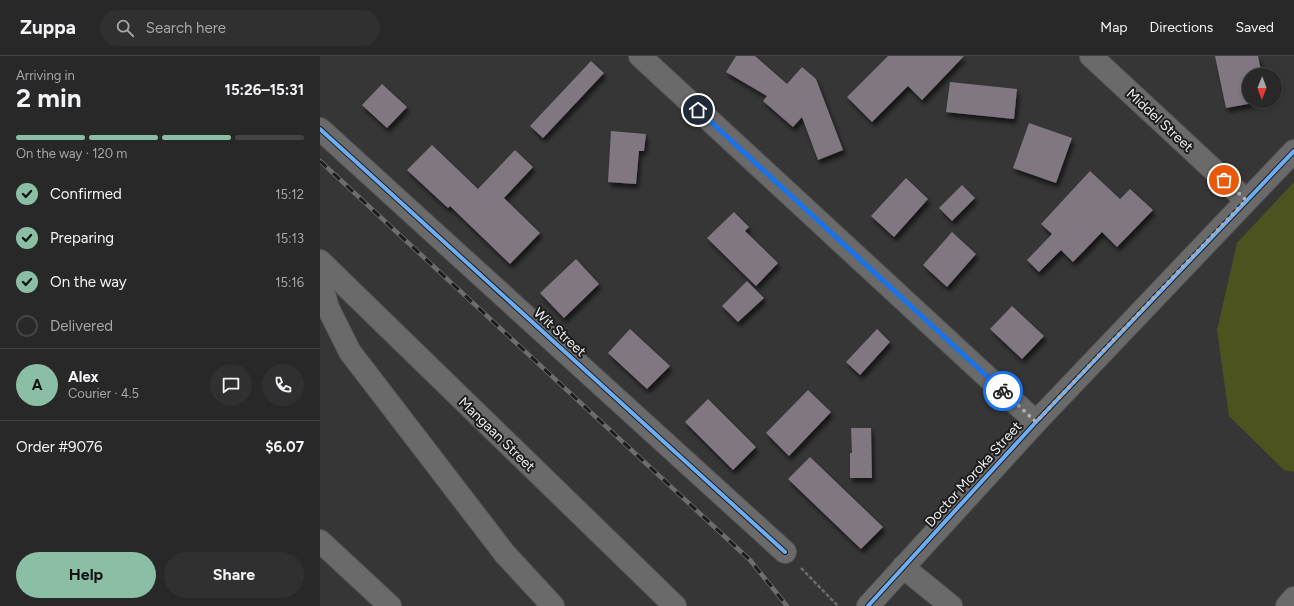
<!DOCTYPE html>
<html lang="en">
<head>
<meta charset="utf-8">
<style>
  :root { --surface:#282828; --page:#303030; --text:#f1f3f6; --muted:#a5a6a8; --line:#444445; --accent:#8abfa5 }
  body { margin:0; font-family:Figtree,sans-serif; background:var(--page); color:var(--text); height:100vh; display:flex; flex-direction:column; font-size:15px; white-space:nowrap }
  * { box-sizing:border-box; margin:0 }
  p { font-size:13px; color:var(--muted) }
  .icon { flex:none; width:22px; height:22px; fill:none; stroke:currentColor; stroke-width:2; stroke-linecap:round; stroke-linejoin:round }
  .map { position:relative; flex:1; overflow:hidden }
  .drawer { display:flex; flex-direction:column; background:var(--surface); width:320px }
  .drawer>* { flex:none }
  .needle { width:26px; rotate:181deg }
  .controls { position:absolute; left:922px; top:12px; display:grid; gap:8px }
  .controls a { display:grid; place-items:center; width:40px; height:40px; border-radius:50%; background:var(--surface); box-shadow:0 2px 6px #0003,0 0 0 1px var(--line); font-size:20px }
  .pin { position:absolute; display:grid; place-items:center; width:34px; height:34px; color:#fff; margin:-17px; border:2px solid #fff; border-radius:50%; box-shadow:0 1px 4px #0007 }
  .courier { position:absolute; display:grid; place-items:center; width:40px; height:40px; margin:-20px; border:3px solid #1a73e8; border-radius:50%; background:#fff; color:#222; box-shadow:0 1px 5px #0007 }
  .headline em { font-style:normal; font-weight:700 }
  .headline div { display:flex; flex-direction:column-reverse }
  .headline { display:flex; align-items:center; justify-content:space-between; height:68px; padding:0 16px }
  h1 { font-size:26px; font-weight:700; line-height:30px }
  .bar { display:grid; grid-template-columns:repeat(4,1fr); gap:6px 4px; align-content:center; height:48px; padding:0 16px }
  .bar i { height:5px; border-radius:3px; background:var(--line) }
  .bar .on { background:var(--accent) }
  .bar p { grid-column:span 4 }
  .line { display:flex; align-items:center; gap:10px; padding:0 16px; border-top:1px solid var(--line) }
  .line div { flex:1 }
  .round { display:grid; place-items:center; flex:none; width:42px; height:42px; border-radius:21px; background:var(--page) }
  ol { padding:0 16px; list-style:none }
  li { display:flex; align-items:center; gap:12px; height:44px }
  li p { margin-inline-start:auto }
  li .icon { padding:4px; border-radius:50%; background:var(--accent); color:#111; stroke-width:4 }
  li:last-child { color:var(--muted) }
  li i { width:22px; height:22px; border:2px solid var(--line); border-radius:50% }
  .cta { display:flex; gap:8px; margin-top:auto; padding:8px 16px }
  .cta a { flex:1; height:46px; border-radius:24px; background:var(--accent); color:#111; font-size:16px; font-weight:700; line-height:46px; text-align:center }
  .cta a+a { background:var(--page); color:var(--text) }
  header { display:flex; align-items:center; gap:24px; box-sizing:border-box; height:56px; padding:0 20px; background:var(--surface); border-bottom:1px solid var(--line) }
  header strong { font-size:19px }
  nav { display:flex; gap:22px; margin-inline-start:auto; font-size:14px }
  .search { width:280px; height:36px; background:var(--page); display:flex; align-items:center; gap:10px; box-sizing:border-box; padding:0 14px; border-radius:22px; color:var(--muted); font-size:15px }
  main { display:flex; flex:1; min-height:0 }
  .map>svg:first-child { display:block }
  .green { fill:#4d531e }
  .building { fill:#807781; filter:url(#shadow) }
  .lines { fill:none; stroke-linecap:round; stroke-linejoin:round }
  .minor-casing { stroke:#545454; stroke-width:24 }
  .path { stroke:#6c6c6c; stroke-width:2.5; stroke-dasharray:4 2; stroke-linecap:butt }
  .minor { stroke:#6a6a6a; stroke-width:22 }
  .rail-casing { stroke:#6d6d6d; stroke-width:4.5 }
  .rail { stroke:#1e1d1e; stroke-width:3; stroke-dasharray:9; stroke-linecap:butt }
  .cycleway-casing { stroke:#1e1d1e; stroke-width:6 }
  .cycleway { stroke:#6dadf4; stroke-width:4 }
  .done { stroke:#aeadae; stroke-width:4; stroke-dasharray:0 7.2 }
  .route { stroke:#1a73e8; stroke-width:5 }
  .labels { text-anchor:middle; stroke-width:4; stroke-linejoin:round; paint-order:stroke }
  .street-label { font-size:14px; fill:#eeedee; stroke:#1e1d1e }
</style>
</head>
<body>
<header>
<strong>Zuppa</strong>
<div class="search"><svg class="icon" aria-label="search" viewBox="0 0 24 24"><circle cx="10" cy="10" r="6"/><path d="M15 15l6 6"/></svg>Search here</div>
<nav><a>Map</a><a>Directions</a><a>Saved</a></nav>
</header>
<main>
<section class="drawer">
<div class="headline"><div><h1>2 min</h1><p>Arriving in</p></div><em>15:26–15:31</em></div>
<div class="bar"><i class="on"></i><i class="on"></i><i class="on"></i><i></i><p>On the way · 120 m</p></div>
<ol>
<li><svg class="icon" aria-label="check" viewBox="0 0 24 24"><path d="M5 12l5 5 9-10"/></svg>Confirmed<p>15:12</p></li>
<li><svg class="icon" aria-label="check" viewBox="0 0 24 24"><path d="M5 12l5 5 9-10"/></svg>Preparing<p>15:13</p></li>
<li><svg class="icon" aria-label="check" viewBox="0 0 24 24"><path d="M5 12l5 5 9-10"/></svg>On the way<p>15:16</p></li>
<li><i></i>Delivered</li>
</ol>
<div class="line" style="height:72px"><b class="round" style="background:var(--accent);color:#111">A</b><div><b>Alex</b><p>Courier · 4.5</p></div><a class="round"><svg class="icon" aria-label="chat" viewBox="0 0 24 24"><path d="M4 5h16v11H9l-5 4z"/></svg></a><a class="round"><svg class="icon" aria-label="phone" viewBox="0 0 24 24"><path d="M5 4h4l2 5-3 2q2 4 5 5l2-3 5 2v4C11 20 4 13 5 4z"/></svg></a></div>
<div class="line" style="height:52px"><div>Order #9076</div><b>$6.07</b></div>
<div class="cta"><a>Help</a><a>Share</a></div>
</section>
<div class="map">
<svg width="974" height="550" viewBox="0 0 974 550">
  <defs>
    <filter id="shadow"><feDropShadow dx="2.5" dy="4.5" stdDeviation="2" flood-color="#0009"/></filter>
  </defs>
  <rect width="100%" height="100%" fill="#363636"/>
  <polygon class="green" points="974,126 974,416 964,414 909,360 897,274 917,187"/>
  <g class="building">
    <polygon points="416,0 435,0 467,28 482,11 496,23 523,94 498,104 482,61 473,71 443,45 447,40 406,16"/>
    <polygon points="568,0 644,0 602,44 588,30 552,66 527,41"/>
    <polygon points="895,0 938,0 942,19 929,19 929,45 939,46 906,52"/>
    <polygon points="271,5 284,17 223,82 210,70"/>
    <polygon points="630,26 697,33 694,63 626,56"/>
    <polygon points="62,28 87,51 67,72 42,49"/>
    <polygon points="709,67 752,82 736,127 693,112"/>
    <polygon points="291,75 326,78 324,95 319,95 316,128 288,126"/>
    <polygon points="112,89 158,133 195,94 213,111 184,142 220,177 190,208 130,150 128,152 87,114"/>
    <polygon points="770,115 800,143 810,133 833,154 797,191 782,176 753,206 741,194 719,216 707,204 732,178 721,168"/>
    <polygon points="586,122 608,143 574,181 551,160"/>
    <polygon points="642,129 655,142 632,165 619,152"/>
    <polygon points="414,156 429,171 425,175 458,207 436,230 387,182"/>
    <polygon points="632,176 656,198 627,231 603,209"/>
    <polygon points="256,203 279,228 244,262 220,237"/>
    <polygon points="427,225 444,242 418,266 402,250"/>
    <polygon points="692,250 724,280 702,303 670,273"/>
    <polygon points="310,273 350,310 327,333 288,297"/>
    <polygon points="557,273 570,286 540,319 526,306"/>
    <polygon points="488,334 511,356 469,400 446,377"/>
    <polygon points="388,343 436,391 413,414 365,366"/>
    <polygon points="531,372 551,372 552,422 530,422 530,397 532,397"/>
    <polygon points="490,401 563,471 541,493 468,423"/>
  </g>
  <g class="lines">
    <g class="minor-casing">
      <g id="minor">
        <polyline points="320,0 716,366"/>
        <polyline points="771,0 926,144"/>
        <polyline points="0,73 465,496"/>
        <polyline points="0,205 355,550"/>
        <polyline points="0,224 8,252 30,296 185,498 233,550"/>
        <polyline points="0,485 70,550"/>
        <polyline points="583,511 631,550"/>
        <polyline points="548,550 716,366 974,95"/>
        <polyline points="967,550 974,542"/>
      </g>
    </g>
    <polyline class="path" points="481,512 518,550"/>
    <use href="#minor" class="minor"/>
    <g class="rail-casing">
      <polyline id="rail" points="0,105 430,504 467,550"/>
    </g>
    <use href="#rail" class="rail"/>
    <g class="cycleway-casing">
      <g id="cycleway">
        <polyline points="0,73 465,496"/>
        <polyline points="548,550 716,366 974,95"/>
      </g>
    </g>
    <use href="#cycleway" class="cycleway"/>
  </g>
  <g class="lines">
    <polyline class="done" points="683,335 716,366 926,144 904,124"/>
    <polyline class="route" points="378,54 683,335"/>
  </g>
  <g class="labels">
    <g class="street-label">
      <text transform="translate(840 64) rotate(43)" y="5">Middel Street</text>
      <text transform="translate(240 276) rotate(42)" y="5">Wit Street</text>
      <text transform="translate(177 378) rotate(44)" y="5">Mangaan Street</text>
      <text transform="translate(653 418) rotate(-48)" y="5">Doctor Moroka Street</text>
    </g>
  </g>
</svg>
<div class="controls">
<a><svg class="needle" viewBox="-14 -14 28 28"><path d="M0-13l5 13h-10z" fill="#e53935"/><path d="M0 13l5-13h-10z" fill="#a5a6a8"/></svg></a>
</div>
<div class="pin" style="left:904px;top:124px;background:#ea580c"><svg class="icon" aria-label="bag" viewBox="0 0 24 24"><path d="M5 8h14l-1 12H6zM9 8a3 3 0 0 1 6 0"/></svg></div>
<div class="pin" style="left:378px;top:54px;background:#1f2937"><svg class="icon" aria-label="home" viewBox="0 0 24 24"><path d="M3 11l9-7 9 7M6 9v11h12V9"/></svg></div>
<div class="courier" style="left:683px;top:335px"><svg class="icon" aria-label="bike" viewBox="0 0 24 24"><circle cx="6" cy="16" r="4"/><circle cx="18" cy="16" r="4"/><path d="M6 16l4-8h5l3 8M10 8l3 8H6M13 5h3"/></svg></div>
</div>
</main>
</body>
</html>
